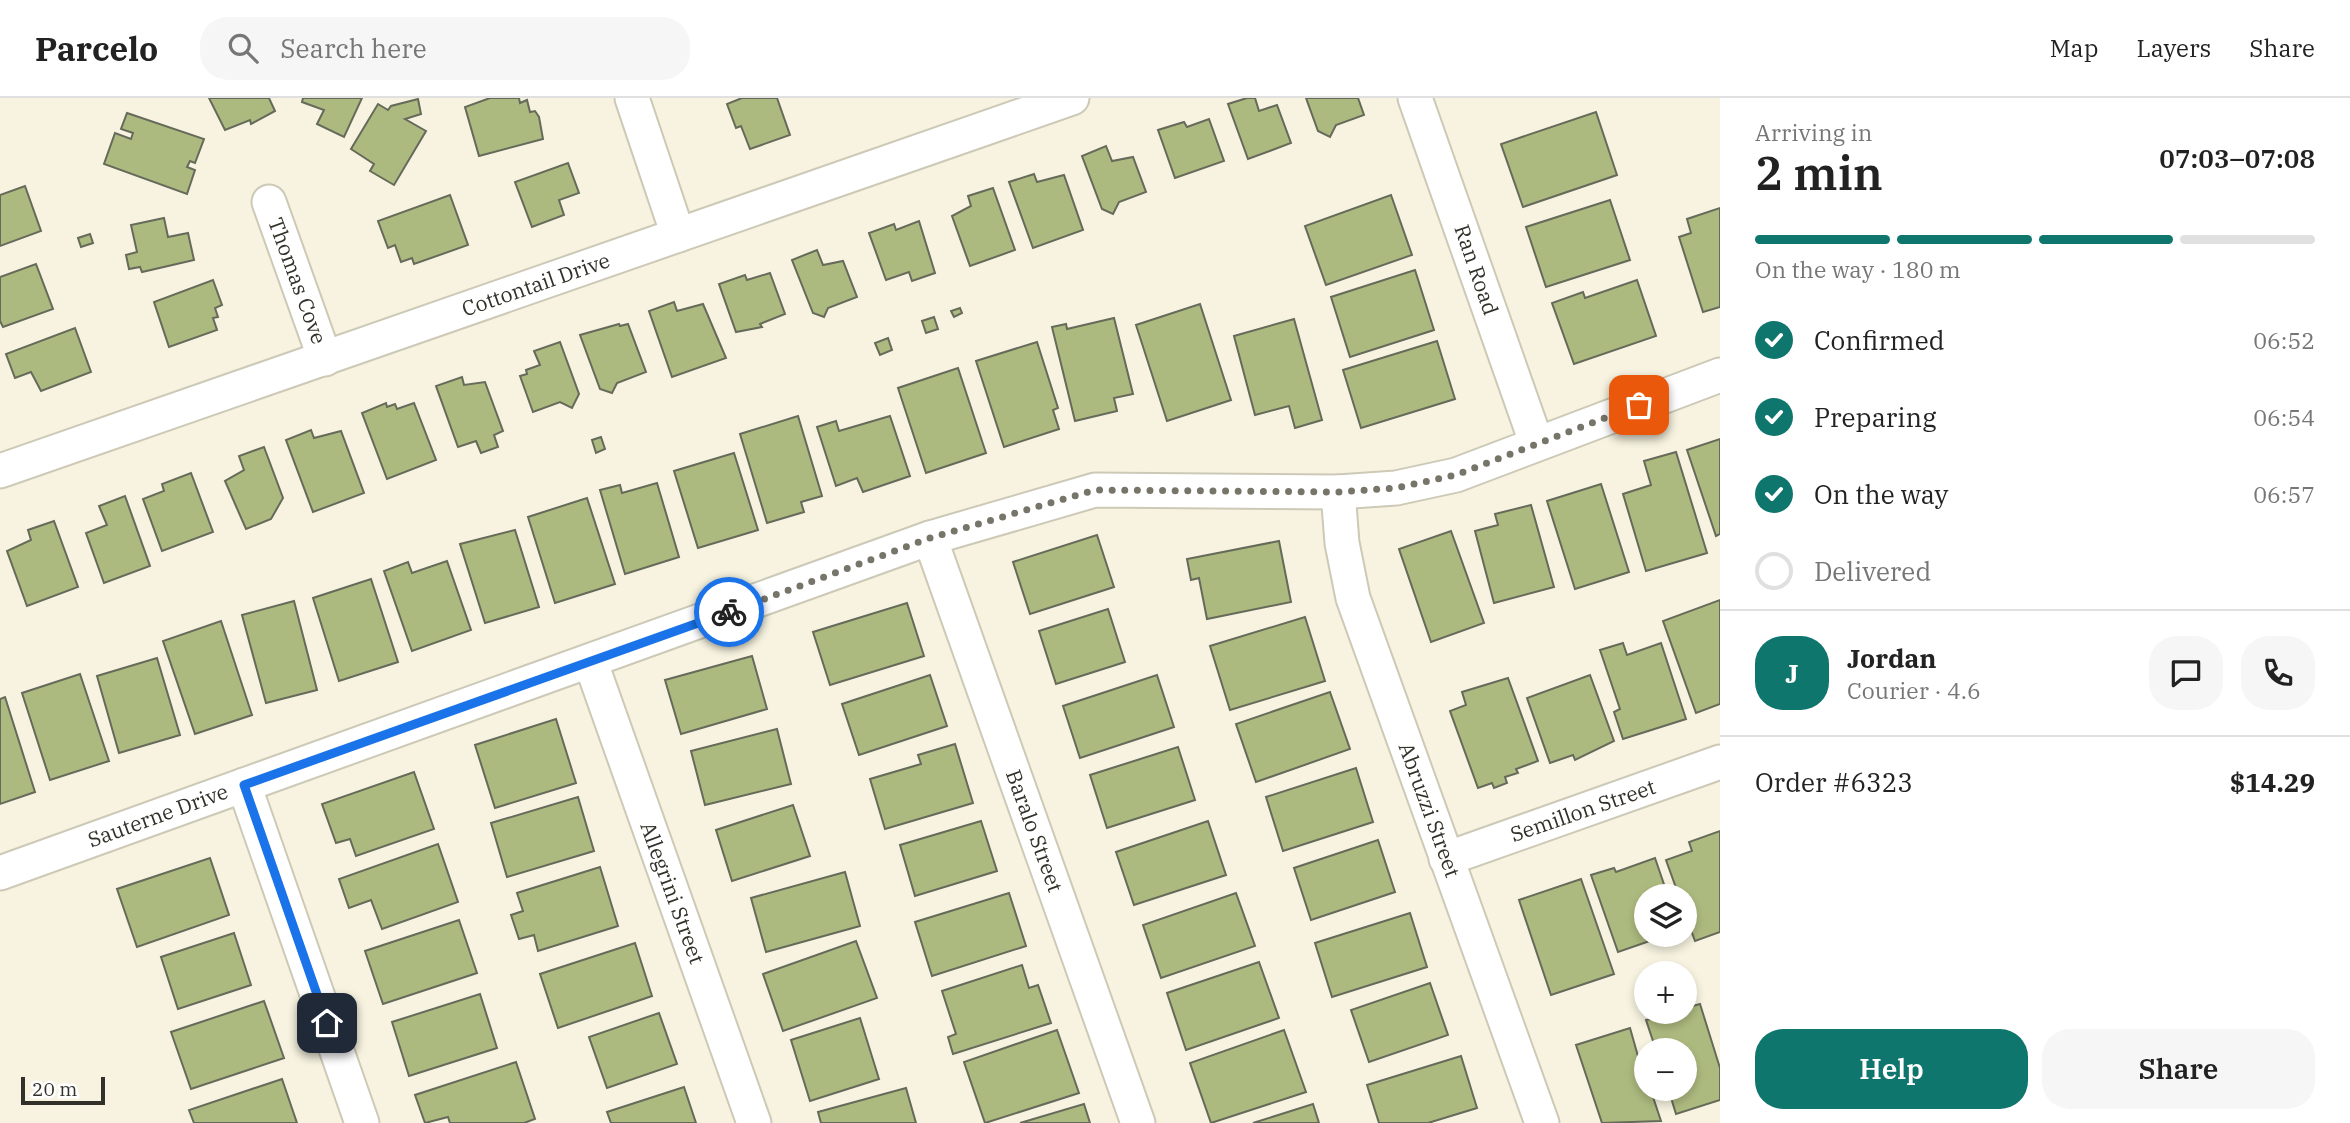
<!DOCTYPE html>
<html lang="en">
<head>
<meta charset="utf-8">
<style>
  :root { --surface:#fff; --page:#f6f6f6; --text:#222; --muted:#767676; --line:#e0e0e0; --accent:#0f766e }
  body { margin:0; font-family:"IBM Plex Serif",serif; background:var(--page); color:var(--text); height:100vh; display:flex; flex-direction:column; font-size:26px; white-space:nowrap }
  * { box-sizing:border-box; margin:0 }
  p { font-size:23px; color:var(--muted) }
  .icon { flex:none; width:38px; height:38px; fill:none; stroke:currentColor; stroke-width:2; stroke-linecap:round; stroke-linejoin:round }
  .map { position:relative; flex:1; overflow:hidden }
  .sheet { display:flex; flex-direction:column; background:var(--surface); width:630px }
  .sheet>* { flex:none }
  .tools { position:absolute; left:1634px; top:786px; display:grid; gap:14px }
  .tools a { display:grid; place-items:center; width:63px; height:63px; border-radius:50%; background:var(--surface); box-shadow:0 4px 10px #0003; font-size:35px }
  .scale { position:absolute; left:21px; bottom:18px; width:84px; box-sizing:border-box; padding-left:7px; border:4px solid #323129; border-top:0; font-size:19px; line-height:24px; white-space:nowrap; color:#323129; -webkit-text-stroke:5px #fff; paint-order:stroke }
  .pin { position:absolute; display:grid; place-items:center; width:60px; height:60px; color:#fff; margin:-30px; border-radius:14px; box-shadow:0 4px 10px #0006 }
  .courier { position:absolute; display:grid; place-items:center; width:70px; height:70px; margin:-35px; border:5px solid #1a73e8; border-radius:50%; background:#fff; color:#222; box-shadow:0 2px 9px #0007 }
  .headline em { font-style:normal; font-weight:600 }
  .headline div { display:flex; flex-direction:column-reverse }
  .headline { display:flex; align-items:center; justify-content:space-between; height:119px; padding:0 35px }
  h1 { font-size:46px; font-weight:600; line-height:52px }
  .bar { display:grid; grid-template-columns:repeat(4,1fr); gap:10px 7px; align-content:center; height:84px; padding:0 35px }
  .bar i { height:9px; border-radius:5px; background:var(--line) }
  .bar .active { background:var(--accent) }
  .bar p { grid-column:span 4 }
  .line { display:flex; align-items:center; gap:18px; padding:0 35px; border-top:2px solid var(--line) }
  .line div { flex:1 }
  .round { display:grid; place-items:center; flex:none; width:74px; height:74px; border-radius:28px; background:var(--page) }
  ol { padding:0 35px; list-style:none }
  li { display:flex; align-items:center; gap:21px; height:77px }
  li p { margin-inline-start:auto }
  li .icon { padding:7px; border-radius:50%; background:var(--accent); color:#fff; stroke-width:4 }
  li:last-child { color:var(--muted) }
  li i { width:38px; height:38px; border:4px solid var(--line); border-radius:50% }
  .cta { display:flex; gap:14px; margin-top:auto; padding:14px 35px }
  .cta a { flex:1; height:80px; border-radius:28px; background:var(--accent); color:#fff; font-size:28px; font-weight:600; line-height:80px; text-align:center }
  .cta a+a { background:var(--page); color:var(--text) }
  header { display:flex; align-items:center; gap:42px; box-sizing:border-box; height:98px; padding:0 35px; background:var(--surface); border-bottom:2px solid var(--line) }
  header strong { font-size:33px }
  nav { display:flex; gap:38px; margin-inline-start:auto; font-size:24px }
  .search { width:490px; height:63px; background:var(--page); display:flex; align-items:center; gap:18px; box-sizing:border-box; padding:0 24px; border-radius:28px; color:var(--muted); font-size:26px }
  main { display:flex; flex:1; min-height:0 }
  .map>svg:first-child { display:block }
  .building { fill:#adba7f; stroke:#666a5a; stroke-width:2 }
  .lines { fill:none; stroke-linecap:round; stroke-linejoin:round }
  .minor-casing { stroke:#cdc9b7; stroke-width:37 }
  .minor { stroke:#fff; stroke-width:33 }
  .done { stroke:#777569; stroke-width:7; stroke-dasharray:0 12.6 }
  .route { stroke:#1a73e8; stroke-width:9 }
  .labels { text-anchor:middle; stroke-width:6; stroke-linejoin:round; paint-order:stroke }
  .street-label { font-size:21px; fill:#323129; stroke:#fff }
</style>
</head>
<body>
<header>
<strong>Parcelo</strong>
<div class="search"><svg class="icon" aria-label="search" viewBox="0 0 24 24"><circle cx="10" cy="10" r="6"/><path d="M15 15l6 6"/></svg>Search here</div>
<nav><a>Map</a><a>Layers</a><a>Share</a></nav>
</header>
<main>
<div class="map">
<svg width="1720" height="1025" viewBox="0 0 1720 1025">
  <rect width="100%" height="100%" fill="#f7f3e0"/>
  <g class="building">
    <polygon points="209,0 269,0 275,13 251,26 250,22 225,32"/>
    <polygon points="303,0 362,0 344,39 317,26 324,12 302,4"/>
    <polygon points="490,0 519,0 520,5 527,2 530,14 535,13 539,19 543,41 479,58 465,9"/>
    <polygon points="742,0 777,0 790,37 750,51 741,28 736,30 727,6"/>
    <polygon points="1247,0 1255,0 1259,13 1277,7 1291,45 1248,61 1228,6"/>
    <polygon points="1306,0 1358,0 1364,17 1336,27 1330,39 1318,33"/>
    <polygon points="418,1 421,16 405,21 426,33 394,87 370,73 374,66 351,51 378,6 388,12 391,8"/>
    <polygon points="1596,14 1617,77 1523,109 1501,46"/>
    <polygon points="127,15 204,41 195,65 190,63 187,69 195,72 187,96 104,66 115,35 131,41 133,35 121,31"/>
    <polygon points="1209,21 1224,63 1175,80 1158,32 1184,24 1187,29"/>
    <polygon points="1106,48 1112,63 1133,59 1146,94 1119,104 1113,116 1102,111 1082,58"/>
    <polygon points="568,65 579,95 559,102 564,117 532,129 515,84"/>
    <polygon points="1034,76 1037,84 1064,77 1083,132 1033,150 1009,84"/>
    <polygon points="25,88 41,133 0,148 0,97"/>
    <polygon points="993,90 1015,152 970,168 952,118 971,108 968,98"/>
    <polygon points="450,97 468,147 414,166 412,160 401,164 395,147 388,150 378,123"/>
    <polygon points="1391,97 1412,157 1326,187 1305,128"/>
    <polygon points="1610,102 1630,162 1546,189 1526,129"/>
    <polygon points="1720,110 1720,209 1703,214 1679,139 1691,135 1687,121"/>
    <polygon points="164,120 168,139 188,135 194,162 142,174 140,169 129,171 126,157 137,154 131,127"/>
    <polygon points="919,123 935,175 912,183 909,174 886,182 869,135 894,126 896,132"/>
    <polygon points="90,136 93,145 81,149 78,140"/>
    <polygon points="817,152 823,167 843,163 857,199 828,210 824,219 813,215 792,162"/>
    <polygon points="36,166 53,211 3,229 0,223 0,179"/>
    <polygon points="1415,172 1434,232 1350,259 1331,199"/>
    <polygon points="770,175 785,216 760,226 762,229 736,234 719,186 745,177 747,182"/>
    <polygon points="213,182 222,207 215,210 218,219 213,220 217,232 169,249 154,204"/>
    <polygon points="1637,182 1656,238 1574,266 1552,205 1583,194 1585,200"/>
    <polygon points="674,204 677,213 703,206 726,260 672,279 649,213"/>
    <polygon points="1200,206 1231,302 1167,323 1136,227"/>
    <polygon points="960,210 962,215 954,219 951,213"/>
    <polygon points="934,219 938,231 926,235 922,223"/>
    <polygon points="1114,220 1133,296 1114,300 1117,313 1075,323 1052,229 1066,226 1067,231"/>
    <polygon points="1294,221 1322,322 1295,330 1289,308 1255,317 1234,238"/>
    <polygon points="619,226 620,228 628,226 646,274 617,285 612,295 600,291 580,237"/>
    <polygon points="75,230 91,274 41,293 31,274 15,280 6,256"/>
    <polygon points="888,240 892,252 880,257 875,245"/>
    <polygon points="1437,243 1455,301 1361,330 1343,272"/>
    <polygon points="560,244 579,296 572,310 560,304 533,314 520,278 527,276 526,272 540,267 534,253"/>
    <polygon points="1037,244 1058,310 1053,312 1059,331 1004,349 976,263"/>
    <polygon points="958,270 986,355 926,375 898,290"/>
    <polygon points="462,279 464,287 485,284 503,333 494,337 498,349 481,355 476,343 458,349 436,288"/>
    <polygon points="386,305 387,309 395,306 397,311 414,305 436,362 387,381 362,315"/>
    <polygon points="798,318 822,398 801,404 804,414 767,425 740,336"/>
    <polygon points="890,318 910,378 863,394 857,380 836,388 817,329 836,323 839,333"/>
    <polygon points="311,332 314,340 341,333 364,395 313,414 286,342"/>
    <polygon points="601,339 605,351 596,355 592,342"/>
    <polygon points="1720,341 1720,436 1716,438 1687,352"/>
    <polygon points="264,349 283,400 271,421 246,431 225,383 244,372 239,358"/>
    <polygon points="1676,354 1707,455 1646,473 1623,396 1651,387 1644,363"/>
    <polygon points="734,355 758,432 698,450 674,373"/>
    <polygon points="191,375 213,434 162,453 143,401 164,393 162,386"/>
    <polygon points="657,385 679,459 625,476 600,392 620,387 622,395"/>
    <polygon points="1601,386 1629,474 1575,491 1547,403"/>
    <polygon points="125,398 150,468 104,485 86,435 107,427 99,408"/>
    <polygon points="587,400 615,486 555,505 528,419"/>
    <polygon points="1531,407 1554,489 1494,505 1475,433 1498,427 1495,416"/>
    <polygon points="54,423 78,489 27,508 7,453 31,442 28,432"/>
    <polygon points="515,432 539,509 485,525 460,446"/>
    <polygon points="1451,433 1484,525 1431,544 1399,451"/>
    <polygon points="1097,437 1114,489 1030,516 1013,464"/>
    <polygon points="1279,443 1291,504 1207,521 1199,480 1191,482 1187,461"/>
    <polygon points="447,463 471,532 412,553 384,473 408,464 412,475"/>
    <polygon points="371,481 398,564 339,583 313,500"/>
    <polygon points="1720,502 1720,606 1696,615 1663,523"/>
    <polygon points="294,503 317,592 266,605 242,517"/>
    <polygon points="907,505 924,558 830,587 813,534"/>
    <polygon points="1108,511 1125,564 1056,586 1039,533"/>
    <polygon points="1305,519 1325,583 1230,612 1210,548"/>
    <polygon points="221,523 252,617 195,636 163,543"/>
    <polygon points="1623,545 1627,557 1661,545 1686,621 1623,641 1614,614 1620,611 1600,552"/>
    <polygon points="752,558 767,611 681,636 665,582"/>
    <polygon points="157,560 180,637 119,655 97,578"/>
    <polygon points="80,576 109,663 50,682 22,595"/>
    <polygon points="930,577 947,628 859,657 842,606"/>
    <polygon points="1157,577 1174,629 1080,660 1063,608"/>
    <polygon points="1590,577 1614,643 1575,662 1573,657 1550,665 1527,600"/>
    <polygon points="1508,580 1538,663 1516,671 1518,675 1505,679 1507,685 1494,690 1492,685 1478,690 1450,613 1466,607 1462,594"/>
    <polygon points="1330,594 1350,651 1256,684 1236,626"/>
    <polygon points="5,599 35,694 0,706 0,601"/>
    <polygon points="556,621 576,685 495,710 475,647"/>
    <polygon points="777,631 791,686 705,707 691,653"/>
    <polygon points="955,646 973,705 885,731 870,681 921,666 918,657"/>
    <polygon points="1178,649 1195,702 1107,730 1090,677"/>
    <polygon points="1356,670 1373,724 1283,753 1266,699"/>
    <polygon points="414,674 434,731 356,758 350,741 336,745 322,706"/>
    <polygon points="578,699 594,753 507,779 491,725"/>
    <polygon points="793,707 810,758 732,783 716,732"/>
    <polygon points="981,723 997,773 915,798 900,747"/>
    <polygon points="1208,723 1226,777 1134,807 1116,754"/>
    <polygon points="1720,733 1720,834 1695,843 1685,816 1685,798 1679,798 1666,762 1692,753 1689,744"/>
    <polygon points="1378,742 1395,794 1311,822 1294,770"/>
    <polygon points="438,746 458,804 382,831 371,802 349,810 339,781"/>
    <polygon points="210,760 229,817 137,849 117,791"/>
    <polygon points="1655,760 1668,798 1647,798 1647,836 1670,836 1618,854 1591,777 1614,770 1616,774"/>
    <polygon points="600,769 618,828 538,853 534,837 519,841 511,817 523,813 517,795"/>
    <polygon points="845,774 860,828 766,854 751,800"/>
    <polygon points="1581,781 1614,876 1551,897 1519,802"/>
    <polygon points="1009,795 1026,848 932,878 915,824"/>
    <polygon points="1236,795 1255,848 1161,880 1143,827"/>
    <polygon points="1410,815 1427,869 1332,899 1315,845"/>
    <polygon points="459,822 477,875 383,906 365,853"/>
    <polygon points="234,835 251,887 178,911 161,859"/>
    <polygon points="856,843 877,900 783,933 763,876"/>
    <polygon points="635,845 652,898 558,930 540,876"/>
    <polygon points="1259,864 1279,920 1186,952 1167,895"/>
    <polygon points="1022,867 1029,890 1038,887 1051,925 953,956 948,939 956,936 942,893"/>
    <polygon points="1430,885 1448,937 1369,964 1351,912"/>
    <polygon points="480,896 497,950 409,978 392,924"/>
    <polygon points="264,903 284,960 191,991 171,934"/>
    <polygon points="1700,906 1720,970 1720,1002 1676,1016 1668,990 1685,990 1685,952 1656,952 1646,922 1685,914 1685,910"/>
    <polygon points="659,915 677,966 607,990 589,939"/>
    <polygon points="860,920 879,981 810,1003 791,942"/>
    <polygon points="1630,930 1647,990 1650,990 1661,1023 1602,1025 1576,947"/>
    <polygon points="1057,932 1079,995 985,1025 964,964"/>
    <polygon points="1284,932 1306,994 1211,1025 1190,965"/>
    <polygon points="1461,958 1477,1010 1428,1025 1379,1025 1367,987"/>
    <polygon points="516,964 535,1021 524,1025 450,1025 448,1019 425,1025 415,997"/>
    <polygon points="282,981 297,1025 194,1025 189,1012"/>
    <polygon points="684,989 696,1025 611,1025 607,1014"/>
    <polygon points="906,990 916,1025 821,1025 818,1014"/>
    <polygon points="1084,1006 1090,1025 1020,1025"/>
    <polygon points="1313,1006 1319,1025 1253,1025"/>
  </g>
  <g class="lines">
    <g class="minor-casing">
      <g id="minor">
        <polyline points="632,0 678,137"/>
        <polyline points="1415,0 1536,344"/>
        <polyline points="269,104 325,261"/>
        <polyline points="0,373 1072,0"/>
        <polyline points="1338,394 1342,445 1353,500 1542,1025"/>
        <polyline points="930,440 1138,1025"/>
        <polyline points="591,565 754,1025"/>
        <polyline points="244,687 362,1025"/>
        <polyline points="1446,761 1720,664"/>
        <polyline points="0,775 930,440 1095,392 1338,394 1396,390 1456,377 1720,277"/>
      </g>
    </g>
    <use href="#minor" class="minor"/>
  </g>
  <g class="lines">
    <polyline class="done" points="729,514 930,440 1095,392 1338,394 1396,390 1456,377 1639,307"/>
    <polyline class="route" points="327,925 244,687 729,514"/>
  </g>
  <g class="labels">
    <g class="street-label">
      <text transform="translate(1476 172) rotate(71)" y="7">Ran Road</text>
      <text transform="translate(297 183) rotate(70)" y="7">Thomas Cove</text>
      <text transform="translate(536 187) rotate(-19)" y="7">Cottontail Drive</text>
      <text transform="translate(1429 712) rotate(70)" y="7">Abruzzi Street</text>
      <text transform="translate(1583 713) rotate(-19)" y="7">Semillon Street</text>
      <text transform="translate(158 718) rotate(-20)" y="7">Sauterne Drive</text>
      <text transform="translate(1034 733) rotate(70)" y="7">Baralo Street</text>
      <text transform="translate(672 795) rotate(70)" y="7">Allegrini Street</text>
    </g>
  </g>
</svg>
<div class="tools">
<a><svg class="icon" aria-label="layers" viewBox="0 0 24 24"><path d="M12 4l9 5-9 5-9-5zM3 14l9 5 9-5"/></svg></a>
<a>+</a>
<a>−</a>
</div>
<div class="scale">20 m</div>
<div class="pin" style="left:1639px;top:307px;background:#ea580c"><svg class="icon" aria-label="bag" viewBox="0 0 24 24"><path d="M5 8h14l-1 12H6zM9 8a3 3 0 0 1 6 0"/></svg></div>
<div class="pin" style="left:327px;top:925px;background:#1f2937"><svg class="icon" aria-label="home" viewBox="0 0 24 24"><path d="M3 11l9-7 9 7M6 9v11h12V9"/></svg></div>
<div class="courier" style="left:729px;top:514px"><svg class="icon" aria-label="bike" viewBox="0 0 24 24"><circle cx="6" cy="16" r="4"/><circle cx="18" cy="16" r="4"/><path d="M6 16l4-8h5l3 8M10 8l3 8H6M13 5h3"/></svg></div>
</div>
<section class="sheet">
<div class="headline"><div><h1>2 min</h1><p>Arriving in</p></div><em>07:03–07:08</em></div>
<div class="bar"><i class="active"></i><i class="active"></i><i class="active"></i><i></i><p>On the way · 180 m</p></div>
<ol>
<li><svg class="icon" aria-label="check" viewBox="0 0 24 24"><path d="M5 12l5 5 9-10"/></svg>Confirmed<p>06:52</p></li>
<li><svg class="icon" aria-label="check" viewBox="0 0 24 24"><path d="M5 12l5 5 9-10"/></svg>Preparing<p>06:54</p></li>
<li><svg class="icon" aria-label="check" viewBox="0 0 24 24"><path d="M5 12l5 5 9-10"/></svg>On the way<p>06:57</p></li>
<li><i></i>Delivered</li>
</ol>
<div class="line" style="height:126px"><b class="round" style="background:var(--accent);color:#fff">J</b><div><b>Jordan</b><p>Courier · 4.6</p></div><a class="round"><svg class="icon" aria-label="chat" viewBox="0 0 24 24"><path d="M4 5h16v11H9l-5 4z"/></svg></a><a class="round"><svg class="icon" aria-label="phone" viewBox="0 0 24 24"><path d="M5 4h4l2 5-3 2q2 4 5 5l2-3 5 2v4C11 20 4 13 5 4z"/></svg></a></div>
<div class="line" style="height:91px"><div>Order #6323</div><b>$14.29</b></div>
<div class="cta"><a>Help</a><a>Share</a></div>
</section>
</main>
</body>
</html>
